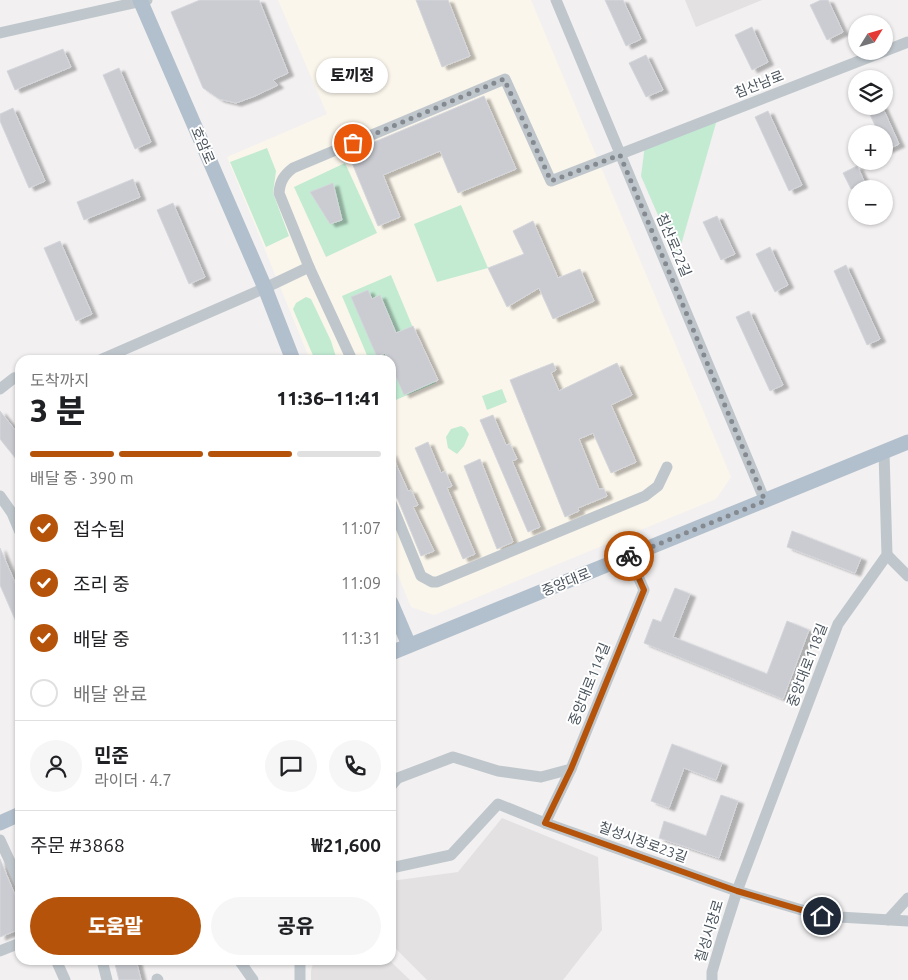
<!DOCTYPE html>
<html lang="ko">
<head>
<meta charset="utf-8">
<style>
  :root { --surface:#fff; --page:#f6f6f6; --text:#202124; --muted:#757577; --line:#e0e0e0; --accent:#b45309 }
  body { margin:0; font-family:Ubuntu,"Noto Sans KR",sans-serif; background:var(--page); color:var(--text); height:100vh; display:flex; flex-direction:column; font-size:19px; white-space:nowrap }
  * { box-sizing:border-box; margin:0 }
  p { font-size:16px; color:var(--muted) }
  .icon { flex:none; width:28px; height:28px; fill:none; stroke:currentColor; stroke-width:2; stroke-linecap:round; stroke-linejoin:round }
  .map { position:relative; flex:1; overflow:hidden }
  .sheet { position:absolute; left:15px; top:355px; width:381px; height:610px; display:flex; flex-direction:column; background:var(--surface); border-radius:15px; box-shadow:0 1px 4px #0004 }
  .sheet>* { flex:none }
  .needle { width:32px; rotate:53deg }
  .buttons { position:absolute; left:848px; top:15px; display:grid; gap:10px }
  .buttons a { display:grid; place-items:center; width:45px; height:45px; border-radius:50%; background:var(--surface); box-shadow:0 1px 4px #0004; font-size:25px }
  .pin { position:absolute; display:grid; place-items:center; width:42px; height:42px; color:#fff; margin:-21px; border:2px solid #fff; border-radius:50%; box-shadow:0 1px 5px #0007 }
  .courier { position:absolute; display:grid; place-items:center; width:50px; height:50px; margin:-25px; border:4px solid #b45309; border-radius:50%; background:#fff; color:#222; box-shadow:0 1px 6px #0007 }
  .bubble { position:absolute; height:35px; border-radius:18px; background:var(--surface); box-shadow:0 1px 4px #0004; font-size:16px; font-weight:800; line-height:35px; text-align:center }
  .head em { font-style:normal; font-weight:800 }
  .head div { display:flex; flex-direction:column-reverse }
  .head { display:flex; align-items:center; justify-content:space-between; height:85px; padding:0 15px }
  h1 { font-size:32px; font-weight:800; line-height:38px }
  .bar { display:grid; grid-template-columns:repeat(4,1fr); gap:8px 5px; align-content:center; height:60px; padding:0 15px }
  .bar i { height:6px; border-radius:4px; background:var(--line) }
  .bar .current { background:var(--accent) }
  .bar p { grid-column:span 4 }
  .line { display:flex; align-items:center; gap:12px; padding:0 15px; border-top:1px solid var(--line) }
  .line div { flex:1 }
  .round { display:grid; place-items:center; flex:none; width:52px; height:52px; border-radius:26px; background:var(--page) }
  ol { padding:0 15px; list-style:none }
  li { display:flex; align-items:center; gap:15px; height:55px }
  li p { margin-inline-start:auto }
  li .icon { padding:5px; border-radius:50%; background:var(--accent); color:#fff; stroke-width:4 }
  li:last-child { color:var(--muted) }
  li i { width:28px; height:28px; border:2px solid var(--line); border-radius:50% }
  .button { display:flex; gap:10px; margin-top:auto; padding:10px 15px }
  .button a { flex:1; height:58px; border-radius:30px; background:var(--accent); color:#fff; font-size:20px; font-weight:800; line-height:58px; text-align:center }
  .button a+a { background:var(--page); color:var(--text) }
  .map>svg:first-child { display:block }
  .commercial { fill:#fbf6eb }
  .education { fill:#e3e1e1 }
  .green { fill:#c2ebd2 }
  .building { fill:#caccd2; stroke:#d4d6db; filter:url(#shadow) }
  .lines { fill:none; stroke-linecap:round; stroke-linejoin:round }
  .minor { stroke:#bfc7cd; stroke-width:11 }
  .major { stroke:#b2bfcc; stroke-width:15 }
  .done { stroke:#848a90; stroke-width:5; stroke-dasharray:0 9 }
  .route { stroke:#b45309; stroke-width:6 }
  .labels { text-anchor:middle; stroke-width:4; stroke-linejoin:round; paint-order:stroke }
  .street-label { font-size:14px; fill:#49535c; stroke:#fff }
</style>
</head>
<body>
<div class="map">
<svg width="908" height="980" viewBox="0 0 908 980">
  <defs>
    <filter id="shadow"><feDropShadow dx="5.5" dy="3" stdDeviation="1" flood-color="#0004"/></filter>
  </defs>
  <rect width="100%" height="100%" fill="#f2f0f0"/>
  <polygon class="commercial" points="278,0 531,0 731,477 716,499 434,615 411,607 391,558 391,360 310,360 227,157 327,114"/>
  <g class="education">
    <polygon points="685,0 762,0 696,27"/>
    <polygon points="502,818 598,857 602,930 563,980 427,980 391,944 391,881 458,872"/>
    <polygon points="314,960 389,960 410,980 311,980 311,971"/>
  </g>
  <g class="green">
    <polygon points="718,116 677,259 641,176 645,145"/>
    <polygon points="267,148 276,171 273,193 289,236 266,247 230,162"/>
    <polygon points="345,163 377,233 326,257 294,187"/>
    <polygon points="461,205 488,268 437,282 414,224"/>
    <polygon points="391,275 436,383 391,402 391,360 369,360 342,296"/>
    <polygon points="306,297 311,299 331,341 337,360 315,360 293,309 296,303"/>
    <polygon points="502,389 507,402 487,410 482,396"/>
    <polygon points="461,426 465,428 469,434 464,446 457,454 448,448 446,437 451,429"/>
  </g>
  <g class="building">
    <polygon points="200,0 259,0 288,73 273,80 278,85 255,96 236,103 219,99 203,88 171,12"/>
    <polygon points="416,0 448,0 470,56 442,67"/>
    <polygon points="605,0 623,0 641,39 626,46"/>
    <polygon points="821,0 828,0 843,32 827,40 810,5"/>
    <polygon points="752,27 768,62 752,70 735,35"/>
    <polygon points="63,49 71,67 15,90 7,71"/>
    <polygon points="646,55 663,90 646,97 629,63"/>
    <polygon points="119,68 151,142 135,149 103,75"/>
    <polygon points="484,96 516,169 458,193 440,151 383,175 400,217 378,226 348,153"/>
    <polygon points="866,106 882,106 899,144 886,150 884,144 884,134 879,134"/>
    <polygon points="13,108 45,181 29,188 0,121 0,114"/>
    <polygon points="768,111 802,185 789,191 755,117"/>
    <polygon points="857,166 868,189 851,189 843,173"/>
    <polygon points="133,179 140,197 84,220 77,202"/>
    <polygon points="333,183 342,220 330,224 310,192"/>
    <polygon points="173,203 205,277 189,284 157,210"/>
    <polygon points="717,216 735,254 721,260 703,222"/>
    <polygon points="533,221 558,278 580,269 594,301 553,319 539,288 507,307 488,268 524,254 513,231"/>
    <polygon points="60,241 92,314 76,321 44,248"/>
    <polygon points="770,247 788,285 775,292 756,254"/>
    <polygon points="846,265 880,339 867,345 834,271"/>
    <polygon points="368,290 372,299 380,295 396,333 413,326 438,380 404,395 391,366 391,360 388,360 385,353 377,357 351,297"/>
    <polygon points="749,311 783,385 770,391 736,317"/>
    <polygon points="553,363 556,370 551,373 559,391 617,363 632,395 611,405 636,462 611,473 593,433 579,439 599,489 604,489 607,496 578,508 579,511 565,517 510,380"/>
    <polygon points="0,411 20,436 20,464 0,439"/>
    <polygon points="493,415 506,445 510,444 517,459 512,461 540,527 528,532 480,420"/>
    <polygon points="428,442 441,473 445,471 452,486 447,488 475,554 463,559 415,448"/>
    <polygon points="391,453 408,491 411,490 418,505 413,507 434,551 421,556 398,500 391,488"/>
    <polygon points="480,459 513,542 497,549 464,466"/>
    <polygon points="792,531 861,558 855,573 787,547"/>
    <polygon points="0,548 20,594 20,631 0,585"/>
    <polygon points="675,588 690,594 673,637 767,674 787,621 809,630 783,699 644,643 653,619 661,622"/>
    <polygon points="672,744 722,763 716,780 684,768 669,808 651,801"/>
    <polygon points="721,795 738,801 719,858 659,838 664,821 706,836"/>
    <polygon points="0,859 20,907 20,929 0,937"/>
    <polygon points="114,960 136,960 141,980 119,980"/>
  </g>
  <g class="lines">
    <g class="minor">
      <polyline points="556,0 765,501"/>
      <polyline points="0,33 147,0"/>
      <polyline points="309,267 352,360"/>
      <path d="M100 360 265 288 309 267 279 193C280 181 284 175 293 168L505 79 551 181 908 42"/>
      <polyline points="0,389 14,378 20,377"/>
      <polyline points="0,496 12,513 20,532"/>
      <polyline points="391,503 421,576 432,582 437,582 645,496 658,486 667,467"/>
      <polyline points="887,555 908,576"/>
      <polyline points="391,786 398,778 453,757 498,771 541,777 571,769"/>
      <polyline points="545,823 571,769 644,590 629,556"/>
      <polyline points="0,840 20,883"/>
      <polyline points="391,868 451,855 498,804 545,823 737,891 822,916 908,921"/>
      <polyline points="888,920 908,898"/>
      <polyline points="0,951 20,943"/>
      <polyline points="56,960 65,980"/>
      <polyline points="102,960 107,980"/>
      <polyline points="239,960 253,980"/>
      <polyline points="300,960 300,980"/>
      <polyline points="157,979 158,980"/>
      <polyline points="712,980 712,972 722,938 737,891 838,624 887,555 884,452"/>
    </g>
    <g class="major">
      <polyline points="140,0 265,288 293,360"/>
      <polyline points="391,603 409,645"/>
      <polyline points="391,653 908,442"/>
      <polyline points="0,823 20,814"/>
    </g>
  </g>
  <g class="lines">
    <polyline class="done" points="353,143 504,79 551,181 620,155 765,501 629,556"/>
    <polyline class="route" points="629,556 644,590 571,769 545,823 737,891 822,916"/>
  </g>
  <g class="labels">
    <g class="street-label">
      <text transform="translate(759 84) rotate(-21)" y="5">침산남로</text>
      <text transform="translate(203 145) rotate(67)" y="5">호암로</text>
      <text transform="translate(674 245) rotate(67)" y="5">침산로22길</text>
      <text transform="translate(566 582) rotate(-22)" y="5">중앙대로</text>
      <text transform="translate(807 665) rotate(-69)" y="5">중앙대로118길</text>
      <text transform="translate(589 684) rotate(-68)" y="5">중앙대로114길</text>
      <text transform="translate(643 842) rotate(20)" y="5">칠성시장로23길</text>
      <text transform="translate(709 931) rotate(-73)" y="5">칠성시장로</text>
    </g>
  </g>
</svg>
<div class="buttons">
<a><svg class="needle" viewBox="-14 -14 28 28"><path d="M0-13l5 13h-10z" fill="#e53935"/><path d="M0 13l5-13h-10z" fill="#757577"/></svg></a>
<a><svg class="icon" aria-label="layers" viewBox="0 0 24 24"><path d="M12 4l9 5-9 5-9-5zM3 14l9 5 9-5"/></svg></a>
<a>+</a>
<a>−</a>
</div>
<div class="pin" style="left:353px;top:143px;background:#ea580c"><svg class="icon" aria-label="bag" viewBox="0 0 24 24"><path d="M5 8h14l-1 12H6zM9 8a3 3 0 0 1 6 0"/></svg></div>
<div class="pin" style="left:822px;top:916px;background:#1f2937"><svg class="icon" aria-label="home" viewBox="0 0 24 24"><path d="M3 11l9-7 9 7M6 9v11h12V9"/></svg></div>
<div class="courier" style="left:629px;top:556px"><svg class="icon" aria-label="bike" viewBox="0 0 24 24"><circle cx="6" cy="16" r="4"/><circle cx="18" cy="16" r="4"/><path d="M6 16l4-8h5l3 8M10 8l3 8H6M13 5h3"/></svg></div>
<div class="bubble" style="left:316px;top:58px;width:72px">토끼정</div>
<section class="sheet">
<div class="head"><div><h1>3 분</h1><p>도착까지</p></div><em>11:36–11:41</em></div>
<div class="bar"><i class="current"></i><i class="current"></i><i class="current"></i><i></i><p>배달 중 · 390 m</p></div>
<ol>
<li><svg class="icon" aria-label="check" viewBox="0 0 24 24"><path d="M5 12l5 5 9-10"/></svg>접수됨<p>11:07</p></li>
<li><svg class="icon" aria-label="check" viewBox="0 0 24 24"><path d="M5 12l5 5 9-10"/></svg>조리 중<p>11:09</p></li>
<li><svg class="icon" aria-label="check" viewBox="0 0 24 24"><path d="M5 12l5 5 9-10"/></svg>배달 중<p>11:31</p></li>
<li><i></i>배달 완료</li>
</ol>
<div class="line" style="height:90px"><a class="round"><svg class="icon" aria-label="person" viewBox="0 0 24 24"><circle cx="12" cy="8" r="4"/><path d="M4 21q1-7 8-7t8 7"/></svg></a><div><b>민준</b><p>라이더 · 4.7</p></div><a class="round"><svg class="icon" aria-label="chat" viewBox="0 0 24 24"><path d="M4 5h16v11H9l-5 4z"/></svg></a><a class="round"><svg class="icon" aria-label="phone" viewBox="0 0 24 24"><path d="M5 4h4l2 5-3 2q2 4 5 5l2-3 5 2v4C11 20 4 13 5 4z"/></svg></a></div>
<div class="line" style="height:65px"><div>주문 #3868</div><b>₩21,600</b></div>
<div class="button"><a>도움말</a><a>공유</a></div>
</section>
</div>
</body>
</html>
